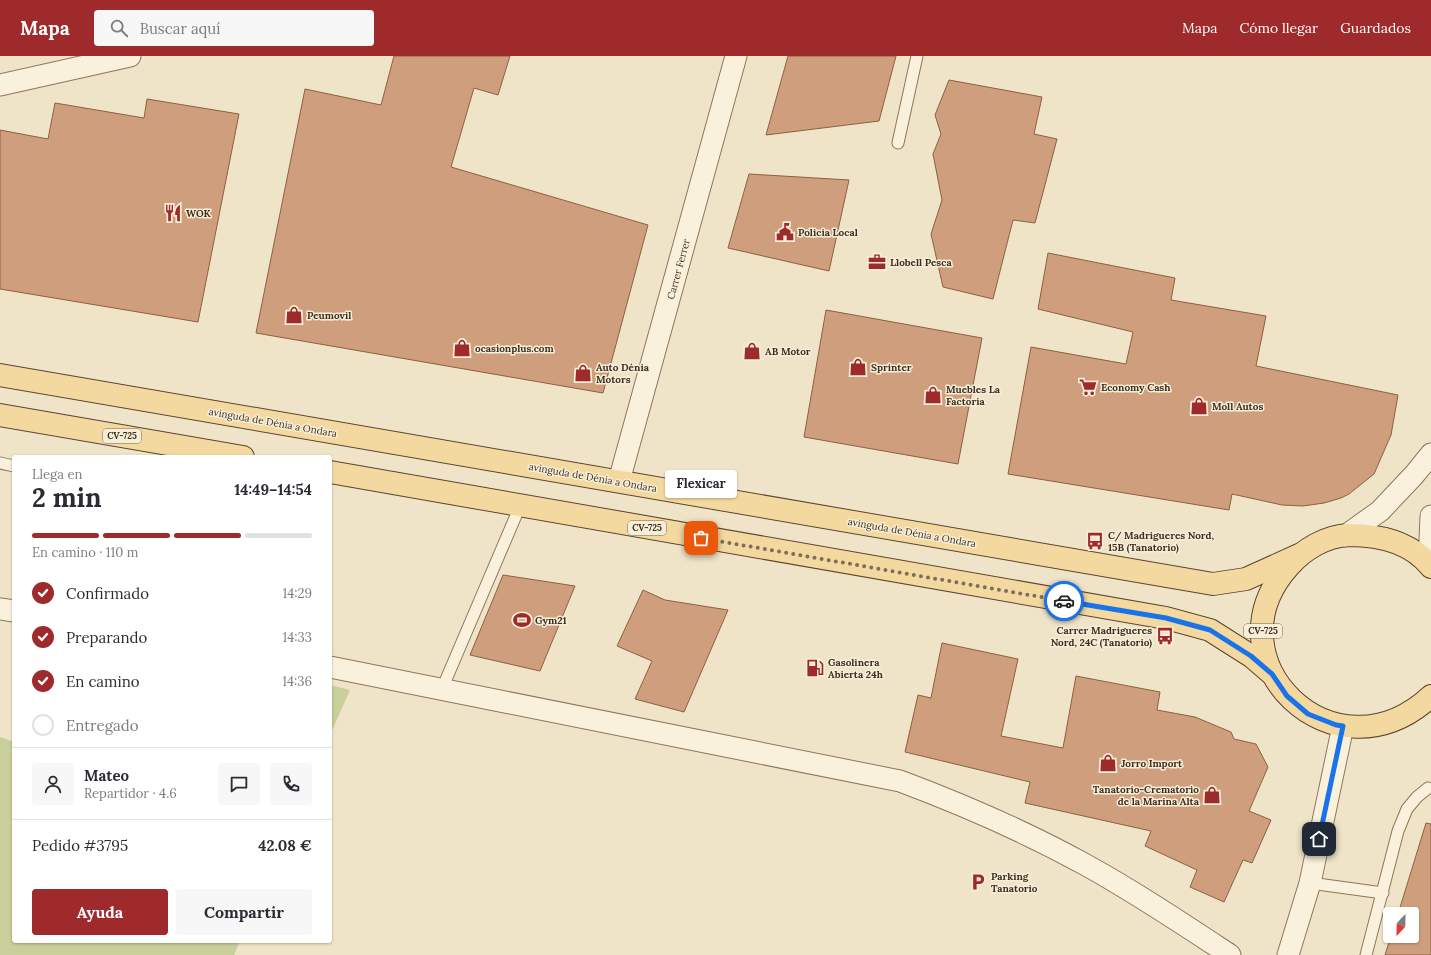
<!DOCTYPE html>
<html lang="es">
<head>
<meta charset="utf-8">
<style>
  :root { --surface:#fff; --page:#f7f7f7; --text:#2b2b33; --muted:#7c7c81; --line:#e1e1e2; --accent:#9e2a2b }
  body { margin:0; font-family:Lora,serif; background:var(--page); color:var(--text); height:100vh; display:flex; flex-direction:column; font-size:15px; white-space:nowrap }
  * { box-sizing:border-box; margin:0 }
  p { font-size:13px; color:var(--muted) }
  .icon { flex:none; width:22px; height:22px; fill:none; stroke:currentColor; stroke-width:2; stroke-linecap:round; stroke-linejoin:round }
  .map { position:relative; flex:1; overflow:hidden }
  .details { position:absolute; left:12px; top:399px; width:320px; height:488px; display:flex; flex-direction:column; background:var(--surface); border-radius:4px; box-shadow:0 1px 3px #0004 }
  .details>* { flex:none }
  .needle { width:26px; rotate:202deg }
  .fabs { position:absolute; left:1383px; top:851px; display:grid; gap:8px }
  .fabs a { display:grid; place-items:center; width:36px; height:36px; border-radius:4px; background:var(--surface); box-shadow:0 1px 3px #0004; font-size:20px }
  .pin { position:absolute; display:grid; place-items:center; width:34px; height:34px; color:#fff; margin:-17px; border-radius:8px; box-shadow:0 2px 6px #0006 }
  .courier { position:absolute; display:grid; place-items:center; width:40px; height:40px; margin:-20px; border:3px solid #1a73e8; border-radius:50%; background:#fff; color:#222; box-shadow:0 1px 5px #0007 }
  .bubble { position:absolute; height:28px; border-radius:4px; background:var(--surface); box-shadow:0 1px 3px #0004; font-size:13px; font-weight:700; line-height:28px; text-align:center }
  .overview em { font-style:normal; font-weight:700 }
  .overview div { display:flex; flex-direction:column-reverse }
  .overview { display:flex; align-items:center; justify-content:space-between; height:68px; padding:0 20px }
  h1 { font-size:26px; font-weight:700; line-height:30px }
  .bar { display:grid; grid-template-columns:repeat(4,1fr); gap:6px 4px; align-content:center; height:48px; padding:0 20px }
  .bar i { height:5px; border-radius:3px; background:var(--line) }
  .bar .current { background:var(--accent) }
  .bar p { grid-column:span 4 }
  .line { display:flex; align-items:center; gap:10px; padding:0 20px; border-top:1px solid var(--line) }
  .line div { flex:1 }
  .round { display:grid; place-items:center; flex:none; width:42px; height:42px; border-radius:4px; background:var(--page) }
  ol { padding:0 20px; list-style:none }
  li { display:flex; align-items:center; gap:12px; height:44px }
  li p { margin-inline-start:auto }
  li .icon { padding:4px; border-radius:50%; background:var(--accent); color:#fff; stroke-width:4 }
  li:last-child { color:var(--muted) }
  li i { width:22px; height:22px; border:2px solid var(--line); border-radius:50% }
  .primary-button { display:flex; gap:8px; margin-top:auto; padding:8px 20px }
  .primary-button a { flex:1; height:46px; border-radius:4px; background:var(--accent); color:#fff; font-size:16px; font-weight:700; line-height:46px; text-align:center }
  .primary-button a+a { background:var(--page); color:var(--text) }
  header { display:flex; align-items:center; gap:24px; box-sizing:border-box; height:56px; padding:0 20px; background:var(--accent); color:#fff }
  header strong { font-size:19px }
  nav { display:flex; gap:22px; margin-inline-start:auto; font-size:14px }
  .search { width:280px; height:36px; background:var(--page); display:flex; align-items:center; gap:10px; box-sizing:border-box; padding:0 14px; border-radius:4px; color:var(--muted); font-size:15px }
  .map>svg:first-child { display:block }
  .green { fill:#c9cf9b }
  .building { fill:#cf9f7d; stroke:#8d5f41 }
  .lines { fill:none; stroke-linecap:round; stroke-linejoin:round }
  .lane-casing { stroke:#8d765c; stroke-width:13 }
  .street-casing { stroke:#8d765c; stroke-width:23 }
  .primary-casing { stroke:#5b4430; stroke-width:24 }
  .lane { stroke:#faf1dc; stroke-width:11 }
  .street { stroke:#faf1dc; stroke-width:21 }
  .primary { stroke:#f3d9a0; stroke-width:22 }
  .done { stroke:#7c6e5b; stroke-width:4; stroke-dasharray:0 7.2 }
  .route { stroke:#1a73e8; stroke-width:5 }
  .labels { text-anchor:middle; stroke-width:3; stroke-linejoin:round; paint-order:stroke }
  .shield { fill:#f7eed8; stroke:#756857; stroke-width:1 }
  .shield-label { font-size:9px; font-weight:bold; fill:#3d2e20 }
  .poi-label { font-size:10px; font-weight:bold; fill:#3d2e20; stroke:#f7eed8; text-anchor:start }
  .street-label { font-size:10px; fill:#3d2e20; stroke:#f7eed8 }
</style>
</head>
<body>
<header>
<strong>Mapa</strong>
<div class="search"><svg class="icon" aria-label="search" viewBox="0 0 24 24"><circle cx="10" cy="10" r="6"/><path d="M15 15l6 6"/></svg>Buscar aquí</div>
<nav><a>Mapa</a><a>Cómo llegar</a><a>Guardados</a></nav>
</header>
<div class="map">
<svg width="1431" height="899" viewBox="0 0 1431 899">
  <rect width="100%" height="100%" fill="#f0e4c8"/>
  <g class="green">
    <polygon points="330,629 350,634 330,679"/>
    <polygon points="0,681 14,686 14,885 240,885 234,899 0,899"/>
  </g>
  <g class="building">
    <polygon points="394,0 510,0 498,39 474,32 451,111 648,169 603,337 256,277 305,33 381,49"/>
    <polygon points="788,0 896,0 879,65 766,79"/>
    <polygon points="949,24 1042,41 1034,78 1057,83 1035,167 1013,164 993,243 943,231 931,178 942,144 933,98 941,78 935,59"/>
    <polygon points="147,43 239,58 198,266 0,233 0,74 48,83 55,47 144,62"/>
    <polygon points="749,118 849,124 829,215 728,192"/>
    <polygon points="1048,197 1175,222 1171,244 1266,260 1256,310 1398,339 1391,379 1374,418 1349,438 1341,442 1324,447 1303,450 1282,449 1232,438 1229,454 1008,418 1031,291 1126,308 1133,276 1038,253"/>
    <polygon points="826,254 982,282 958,408 804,381"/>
    <polygon points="503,519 575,530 540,615 470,599"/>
    <polygon points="643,534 665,544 728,554 684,656 635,643 652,605 617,590"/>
    <polygon points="942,587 1018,603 1001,680 1063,692 1076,620 1160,636 1157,654 1195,661 1231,676 1234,683 1256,688 1268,711 1249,755 1271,764 1252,807 1243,804 1224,846 1190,831 1197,814 1145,790 1151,775 1025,747 1030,726 905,696 918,639 931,642"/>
    <polygon points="1426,767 1431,768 1431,899 1385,899 1391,880 1412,880 1412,858 1398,858"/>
  </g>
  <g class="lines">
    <g class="lane-casing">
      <g id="lane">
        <polyline points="898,87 917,0"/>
        <polyline points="0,407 14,410"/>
        <polyline points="442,633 520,450"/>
        <polyline points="1310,827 1383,837"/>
        <polyline points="1366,899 1398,775 1407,753 1417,741 1428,732"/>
      </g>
    </g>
    <g class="street-casing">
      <g id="street">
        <polyline points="0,29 130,0"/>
        <polyline points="619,425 736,0"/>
        <polyline points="1345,480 1380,455 1414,419 1431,398"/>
        <polyline points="1429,508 1431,460"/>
        <polyline points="0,553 14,555"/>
        <path d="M330 611 900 725C964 749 1026 776 1086 809 1135 836 1183 868 1230 899"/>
        <polyline points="1288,899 1310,827 1343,670"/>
      </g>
    </g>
    <g class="primary-casing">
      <g id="primary">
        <polyline points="0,319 1213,528 1246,523 1299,499"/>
        <polyline points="0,359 243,401"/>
        <polyline points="330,416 1166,562 1210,574 1251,600 1272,618"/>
        <path d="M1431 511C1411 486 1379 479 1349 479 1326 480 1304 493 1289 510 1205 603 1334 730 1431 640"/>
      </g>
    </g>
    <use href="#lane" class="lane"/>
    <use href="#street" class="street"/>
    <use href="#primary" class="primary"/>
  </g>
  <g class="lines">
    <polyline class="done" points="701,482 1064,545"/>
    <polyline class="route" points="1064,545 1166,562 1210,574 1251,600 1272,618 1287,640 1308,658 1336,669 1343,670 1319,783"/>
  </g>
  <defs>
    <g id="restaurant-bare" transform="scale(1.38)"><path d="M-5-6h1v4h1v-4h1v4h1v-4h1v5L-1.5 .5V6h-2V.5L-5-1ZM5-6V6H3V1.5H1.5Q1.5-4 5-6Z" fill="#9e2a2b" stroke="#f7eed8" stroke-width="2.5" paint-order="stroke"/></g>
    <g id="civic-bare" transform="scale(1.38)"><path d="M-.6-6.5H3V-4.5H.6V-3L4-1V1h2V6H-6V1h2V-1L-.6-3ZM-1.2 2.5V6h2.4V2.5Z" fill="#9e2a2b" stroke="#f7eed8" stroke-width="2.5" paint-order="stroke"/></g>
    <g id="office-bare" transform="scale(1.38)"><path d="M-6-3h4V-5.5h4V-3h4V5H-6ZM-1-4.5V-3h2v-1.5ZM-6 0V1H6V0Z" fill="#9e2a2b" stroke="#f7eed8" stroke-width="2.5" paint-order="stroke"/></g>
    <g id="shop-bare" transform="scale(1.38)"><path d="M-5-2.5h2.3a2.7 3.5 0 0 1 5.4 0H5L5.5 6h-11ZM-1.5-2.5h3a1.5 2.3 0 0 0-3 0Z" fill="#9e2a2b" stroke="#f7eed8" stroke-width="2.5" paint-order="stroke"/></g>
    <g id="supermarket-bare" transform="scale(1.38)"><path d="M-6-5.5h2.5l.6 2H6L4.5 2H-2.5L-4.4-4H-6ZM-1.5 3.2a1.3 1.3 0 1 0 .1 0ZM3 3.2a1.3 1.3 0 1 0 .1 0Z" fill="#9e2a2b" stroke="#f7eed8" stroke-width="2.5" paint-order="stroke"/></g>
    <g id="bus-bare" transform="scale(1.38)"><path d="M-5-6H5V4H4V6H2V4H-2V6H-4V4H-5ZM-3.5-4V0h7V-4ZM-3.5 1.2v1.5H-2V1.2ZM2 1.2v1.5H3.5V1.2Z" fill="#9e2a2b" stroke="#f7eed8" stroke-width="2.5" paint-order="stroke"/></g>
    <g id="stadium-bare" transform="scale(1.38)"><path d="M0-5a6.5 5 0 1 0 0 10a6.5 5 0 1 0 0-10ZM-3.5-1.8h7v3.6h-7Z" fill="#9e2a2b" stroke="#f7eed8" stroke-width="2.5" paint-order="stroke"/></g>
    <g id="fuel-bare" transform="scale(1.38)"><path d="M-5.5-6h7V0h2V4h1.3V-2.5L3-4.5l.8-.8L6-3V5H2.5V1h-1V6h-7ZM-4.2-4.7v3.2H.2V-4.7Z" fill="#9e2a2b" stroke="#f7eed8" stroke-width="2.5" paint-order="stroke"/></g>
    <g id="parking-bare" transform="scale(1.38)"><path d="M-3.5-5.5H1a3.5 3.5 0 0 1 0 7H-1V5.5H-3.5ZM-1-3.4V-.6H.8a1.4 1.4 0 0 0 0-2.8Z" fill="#9e2a2b" stroke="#f7eed8" stroke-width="2.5" paint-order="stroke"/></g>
  </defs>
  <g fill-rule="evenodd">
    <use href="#restaurant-bare" x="173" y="157"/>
    <use href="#civic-bare" x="785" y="176"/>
    <use href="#office-bare" x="877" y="206"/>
    <use href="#shop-bare" x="294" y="259"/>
    <use href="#shop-bare" x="462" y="292"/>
    <use href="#shop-bare" x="752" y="295"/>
    <use href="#shop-bare" x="858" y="311"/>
    <use href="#shop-bare" x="583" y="317"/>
    <use href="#supermarket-bare" x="1088" y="331"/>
    <use href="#shop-bare" x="933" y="339"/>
    <use href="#shop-bare" x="1199" y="350"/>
    <use href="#bus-bare" x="1095" y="485"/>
    <use href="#stadium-bare" x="522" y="564"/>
    <use href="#bus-bare" x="1165" y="580"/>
    <use href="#fuel-bare" x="815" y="612"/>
    <use href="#shop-bare" x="1108" y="707"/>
    <use href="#shop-bare" x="1212" y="739"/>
    <use href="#parking-bare" x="978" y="826"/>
  </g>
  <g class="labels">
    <g class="shield">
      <rect x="103" y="373" width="38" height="14" rx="3"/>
      <rect x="628" y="465" width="38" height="14" rx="3"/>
      <rect x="1244" y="568" width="38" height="14" rx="3"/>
    </g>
    <g class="shield-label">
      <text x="122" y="383">CV-725</text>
      <text x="647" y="475">CV-725</text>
      <text x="1263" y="578">CV-725</text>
    </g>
    <g class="poi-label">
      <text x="186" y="161">WOK</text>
      <text x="798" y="180">Policia Local</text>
      <text x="890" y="210">Llobell Pesca</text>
      <text x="307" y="263">Peumovil</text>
      <text x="475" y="296">ocasionplus.com</text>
      <text x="765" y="299">AB Motor</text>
      <text x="596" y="315">Auto Dénia<tspan x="596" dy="12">Motors</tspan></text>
      <text x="871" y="315">Sprinter</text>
      <text x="1101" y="335">Economy Cash</text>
      <text x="946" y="337">Muebles La<tspan x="946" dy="12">Factoria</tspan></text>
      <text x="1212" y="354">Moll Autos</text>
      <text x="1108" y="483">C/ Madrigueres Nord,<tspan x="1108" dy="12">15B (Tanatorio)</tspan></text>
      <text x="535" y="568">Gym21</text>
      <text x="1152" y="578" text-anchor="end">Carrer Madrigueres<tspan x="1152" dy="12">Nord, 24C (Tanatorio)</tspan></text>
      <text x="828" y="610">Gasolinera<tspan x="828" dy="12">Abierta 24h</tspan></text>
      <text x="1121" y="711">Jorro Import</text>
      <text x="1199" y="737" text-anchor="end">Tanatorio-Crematorio<tspan x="1199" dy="12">de la Marina Alta</tspan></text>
      <text x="991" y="824">Parking<tspan x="991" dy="12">Tanatorio</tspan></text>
    </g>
    <g class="street-label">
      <text transform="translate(678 213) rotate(-75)" y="4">Carrer Ferrer</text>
      <text transform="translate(273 366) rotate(10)" y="4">avinguda de Dénia a Ondara</text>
      <text transform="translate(593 421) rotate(10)" y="4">avinguda de Dénia a Ondara</text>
      <text transform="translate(912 476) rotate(10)" y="4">avinguda de Dénia a Ondara</text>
    </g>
  </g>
</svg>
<div class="fabs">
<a><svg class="needle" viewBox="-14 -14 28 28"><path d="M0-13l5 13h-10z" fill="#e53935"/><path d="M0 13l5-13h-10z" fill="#7c7c81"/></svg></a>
</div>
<div class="pin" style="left:701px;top:482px;background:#ea580c"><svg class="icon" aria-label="bag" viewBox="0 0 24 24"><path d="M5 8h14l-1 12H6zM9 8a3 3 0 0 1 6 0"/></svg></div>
<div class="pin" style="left:1319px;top:783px;background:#1f2937"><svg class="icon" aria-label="home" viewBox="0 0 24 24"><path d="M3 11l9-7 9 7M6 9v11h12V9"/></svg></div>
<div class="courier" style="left:1064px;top:545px"><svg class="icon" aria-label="car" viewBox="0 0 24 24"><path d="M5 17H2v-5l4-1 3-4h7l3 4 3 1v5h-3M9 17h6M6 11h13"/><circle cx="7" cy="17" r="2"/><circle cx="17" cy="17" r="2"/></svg></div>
<div class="bubble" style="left:665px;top:414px;width:72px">Flexicar</div>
<section class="details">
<div class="overview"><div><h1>2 min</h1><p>Llega en</p></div><em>14:49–14:54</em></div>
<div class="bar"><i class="current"></i><i class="current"></i><i class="current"></i><i></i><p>En camino · 110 m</p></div>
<ol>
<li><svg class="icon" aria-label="check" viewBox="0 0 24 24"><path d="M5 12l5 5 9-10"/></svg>Confirmado<p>14:29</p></li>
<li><svg class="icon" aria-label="check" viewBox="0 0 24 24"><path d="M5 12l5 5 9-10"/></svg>Preparando<p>14:33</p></li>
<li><svg class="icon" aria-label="check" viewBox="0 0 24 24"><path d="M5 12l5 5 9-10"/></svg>En camino<p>14:36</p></li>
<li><i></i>Entregado</li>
</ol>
<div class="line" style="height:72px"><a class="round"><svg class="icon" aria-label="person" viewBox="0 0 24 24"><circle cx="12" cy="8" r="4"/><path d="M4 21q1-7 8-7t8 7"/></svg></a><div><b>Mateo</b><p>Repartidor · 4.6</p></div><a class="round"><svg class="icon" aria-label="chat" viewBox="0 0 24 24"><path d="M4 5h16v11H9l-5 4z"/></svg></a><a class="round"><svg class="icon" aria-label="phone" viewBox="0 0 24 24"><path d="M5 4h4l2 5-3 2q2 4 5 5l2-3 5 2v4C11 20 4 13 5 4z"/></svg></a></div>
<div class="line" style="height:52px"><div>Pedido #3795</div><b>42.08 €</b></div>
<div class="primary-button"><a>Ayuda</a><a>Compartir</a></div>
</section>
</div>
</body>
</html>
